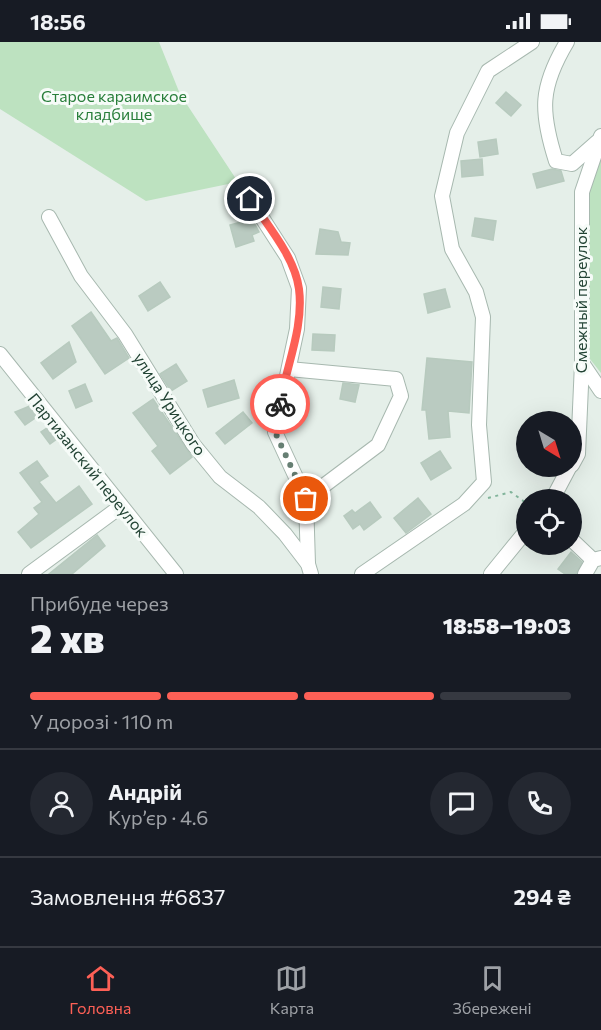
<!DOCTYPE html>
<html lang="uk">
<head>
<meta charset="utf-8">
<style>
  :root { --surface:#171b24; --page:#242831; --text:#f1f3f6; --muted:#9ea1a6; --line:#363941; --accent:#fd6056 }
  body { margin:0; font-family:Commissioner,sans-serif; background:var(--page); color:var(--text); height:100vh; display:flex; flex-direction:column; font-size:22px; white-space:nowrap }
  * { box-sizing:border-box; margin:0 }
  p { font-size:20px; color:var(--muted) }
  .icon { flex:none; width:33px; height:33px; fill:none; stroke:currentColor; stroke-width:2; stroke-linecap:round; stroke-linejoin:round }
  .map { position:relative; height:532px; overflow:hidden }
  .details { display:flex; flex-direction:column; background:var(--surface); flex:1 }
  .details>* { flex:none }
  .needle { width:39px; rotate:142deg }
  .tools { position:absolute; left:516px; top:369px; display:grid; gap:12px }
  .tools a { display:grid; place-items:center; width:66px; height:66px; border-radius:50%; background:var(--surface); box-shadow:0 6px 24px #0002; font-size:30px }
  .pin { position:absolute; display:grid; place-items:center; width:51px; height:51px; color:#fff; margin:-26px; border:3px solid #fff; border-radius:50%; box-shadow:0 2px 6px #0007 }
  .courier { position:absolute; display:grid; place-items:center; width:60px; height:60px; margin:-30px; border:4px solid #fd6056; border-radius:50%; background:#fff; color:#222; box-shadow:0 2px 8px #0007 }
  .summary em { font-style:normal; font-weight:800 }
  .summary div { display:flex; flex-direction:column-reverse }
  .summary { display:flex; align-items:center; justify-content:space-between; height:102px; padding:0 30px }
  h1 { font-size:39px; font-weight:800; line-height:45px }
  .bar { display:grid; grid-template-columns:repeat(4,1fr); gap:9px 6px; align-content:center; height:72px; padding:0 30px }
  .bar i { height:8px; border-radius:4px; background:var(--line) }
  .bar .current { background:var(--accent) }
  .bar p { grid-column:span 4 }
  .line { display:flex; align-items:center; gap:15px; padding:0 30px; border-top:2px solid var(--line) }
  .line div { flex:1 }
  .round { display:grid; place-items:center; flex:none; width:63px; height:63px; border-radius:32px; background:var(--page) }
  .status { display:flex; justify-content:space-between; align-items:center; height:42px; padding:0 30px; background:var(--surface); direction:ltr }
  .status svg { height:16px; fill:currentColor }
  .tabs { display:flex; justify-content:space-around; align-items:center; height:84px; border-top:2px solid var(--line); background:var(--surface); font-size:16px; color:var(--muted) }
  .tabs a { display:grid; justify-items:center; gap:3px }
  .tabs .current { color:var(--accent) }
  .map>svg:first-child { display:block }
  .green { fill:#bde2c0 }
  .building { fill:#bacbc1; stroke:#b7cabe; stroke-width:1.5 }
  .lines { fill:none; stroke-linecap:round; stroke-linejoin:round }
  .minor-casing { stroke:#a7b8af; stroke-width:16 }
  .path { stroke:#83b59c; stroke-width:2; stroke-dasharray:3 4.5; stroke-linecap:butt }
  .minor { stroke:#fff; stroke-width:14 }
  .done { stroke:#667f73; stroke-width:6; stroke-dasharray:0 10.8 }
  .route { stroke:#fd6056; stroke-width:8 }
  .labels { text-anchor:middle; stroke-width:6; stroke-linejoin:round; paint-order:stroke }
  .park-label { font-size:16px; fill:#287e3a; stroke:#f6fbf8 }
  .street-label { font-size:16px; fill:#224334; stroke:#f6fbf8 }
</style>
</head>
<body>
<div class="status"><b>18:56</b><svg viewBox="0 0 49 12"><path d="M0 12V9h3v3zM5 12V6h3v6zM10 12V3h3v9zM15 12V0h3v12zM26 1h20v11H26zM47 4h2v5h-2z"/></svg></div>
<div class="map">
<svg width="601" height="532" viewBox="0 0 601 532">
  <rect width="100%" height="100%" fill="#e5efe9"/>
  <g class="green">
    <polygon points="0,0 159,0 180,52 238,140 146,159 0,67"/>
    <polygon points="601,109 601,331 586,312 587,145"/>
  </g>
  <g class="building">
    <polygon points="506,50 521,63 511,74 496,61"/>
    <polygon points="496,97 498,112 480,115 478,100"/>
    <polygon points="482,117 483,133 462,135 461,119"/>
    <polygon points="552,127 561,129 564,139 537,146 533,132"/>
    <polygon points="475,176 496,179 493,198 472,194"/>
    <polygon points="252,177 259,190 252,193 254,199 236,205 230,183"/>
    <polygon points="320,187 338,190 341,200 350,201 348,213 316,212"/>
    <polygon points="160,240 170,255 148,269 139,254"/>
    <polygon points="323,245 341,247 339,267 321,265"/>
    <polygon points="445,247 450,265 428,271 424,252"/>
    <polygon points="91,270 111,299 117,296 129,316 105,332 72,284"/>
    <polygon points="313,292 335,293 334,309 312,308"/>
    <polygon points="69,300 76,320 53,337 41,321"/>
    <polygon points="427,316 472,320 469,371 448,369 450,395 429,397 426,368 422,368"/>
    <polygon points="176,322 187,339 171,349 160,332"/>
    <polygon points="234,338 239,356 208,365 203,348"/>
    <polygon points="343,341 359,343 355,360 340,357"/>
    <polygon points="85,342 92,359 76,366 69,349"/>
    <polygon points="153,357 192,415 170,432 152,409 158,404 133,371"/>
    <polygon points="30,364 38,374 25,383 15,370"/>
    <polygon points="243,370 252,381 225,402 216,391"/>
    <polygon points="47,386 57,397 50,402 41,390"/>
    <polygon points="440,409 451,426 431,438 421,421"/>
    <polygon points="37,419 48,434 39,440 56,461 79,444 92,462 31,506 18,490 39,472 34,466 42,460 20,431"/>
    <polygon points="418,456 431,472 406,491 394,476"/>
    <polygon points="370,460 381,475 364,488 360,482 353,487 344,474 352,468 355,471"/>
    <polygon points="97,493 105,504 72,532 49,532"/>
    <polygon points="571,510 582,520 576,532 565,532 558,527"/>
  </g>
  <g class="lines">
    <g class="minor-casing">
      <g id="minor">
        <path d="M567 0C540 45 540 69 556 119L572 122 597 100"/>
        <polyline points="250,157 288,216 299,246 297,287 275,390 306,457 308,522"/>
        <polyline points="49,175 81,234 125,292 193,402 220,435 259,465 285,492 308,522 311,532"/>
        <polyline points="0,312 176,532"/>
        <polyline points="582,321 601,349"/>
        <polyline points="289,327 396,337 401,354 378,403 306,457"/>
        <polyline points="572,423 578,412 582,321 582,150 601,94"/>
        <polyline points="552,458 570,424"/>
        <polyline points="572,498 593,518"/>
        <polyline points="29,532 120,465"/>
        <polyline points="362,532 464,462 484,440 479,383 483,275 476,250 452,207 442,154 457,91 488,29 532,0"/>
        <polyline points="491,532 526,489"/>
        <polyline points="585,532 593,518 601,516"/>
      </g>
    </g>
    <polyline class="path" points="488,456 511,450 526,461"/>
    <use href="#minor" class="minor"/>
  </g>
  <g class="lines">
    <polyline class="done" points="280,362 275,390 306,457"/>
    <path class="route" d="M250 157C267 183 295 215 299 247 304 286 286 324 280 362"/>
  </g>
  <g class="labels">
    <g class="park-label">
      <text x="114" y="60">Старое караимское<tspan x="114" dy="18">кладбище</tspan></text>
    </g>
    <g class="street-label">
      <text transform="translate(581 258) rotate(-90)" y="6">Смежный переулок</text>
      <text transform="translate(170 362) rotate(57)" y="6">улица Урицкого</text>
      <text transform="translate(88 423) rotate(51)" y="6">Партизанский переулок</text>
    </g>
  </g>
</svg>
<div class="tools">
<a><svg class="needle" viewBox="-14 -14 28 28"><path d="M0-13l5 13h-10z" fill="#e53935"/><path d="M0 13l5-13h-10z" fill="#9ea1a6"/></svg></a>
<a><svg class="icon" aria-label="locate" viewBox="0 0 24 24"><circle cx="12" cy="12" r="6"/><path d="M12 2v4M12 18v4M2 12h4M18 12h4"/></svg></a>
</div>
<div class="pin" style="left:306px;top:457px;background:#ea580c"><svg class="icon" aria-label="bag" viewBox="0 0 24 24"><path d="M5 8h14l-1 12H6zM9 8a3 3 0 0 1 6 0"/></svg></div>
<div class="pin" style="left:250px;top:157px;background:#1f2937"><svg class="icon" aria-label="home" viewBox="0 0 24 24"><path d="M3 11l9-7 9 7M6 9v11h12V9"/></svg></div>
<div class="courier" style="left:280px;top:362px"><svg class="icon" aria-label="bike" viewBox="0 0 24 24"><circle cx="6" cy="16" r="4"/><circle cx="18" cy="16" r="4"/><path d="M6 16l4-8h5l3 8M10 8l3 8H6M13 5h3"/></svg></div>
</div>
<section class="details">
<div class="summary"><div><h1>2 хв</h1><p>Прибуде через</p></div><em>18:58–19:03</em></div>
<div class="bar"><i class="current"></i><i class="current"></i><i class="current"></i><i></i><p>У дорозі · 110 m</p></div>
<div class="line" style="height:108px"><a class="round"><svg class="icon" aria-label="person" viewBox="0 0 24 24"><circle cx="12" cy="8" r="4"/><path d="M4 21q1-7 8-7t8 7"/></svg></a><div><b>Андрій</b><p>Кур’єр · 4.6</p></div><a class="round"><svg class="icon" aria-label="chat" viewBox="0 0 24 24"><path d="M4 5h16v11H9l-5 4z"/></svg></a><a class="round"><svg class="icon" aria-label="phone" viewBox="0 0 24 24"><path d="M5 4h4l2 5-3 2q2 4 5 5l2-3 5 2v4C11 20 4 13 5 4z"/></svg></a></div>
<div class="line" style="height:78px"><div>Замовлення #6837</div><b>294 ₴</b></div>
</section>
<nav class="tabs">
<a class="current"><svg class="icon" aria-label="home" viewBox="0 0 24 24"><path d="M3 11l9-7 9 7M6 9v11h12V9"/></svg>Головна</a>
<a><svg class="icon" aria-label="map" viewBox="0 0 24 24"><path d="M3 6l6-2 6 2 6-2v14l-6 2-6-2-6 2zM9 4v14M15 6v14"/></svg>Карта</a>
<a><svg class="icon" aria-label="saved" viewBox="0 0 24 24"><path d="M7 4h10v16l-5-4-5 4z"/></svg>Збережені</a>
</nav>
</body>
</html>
